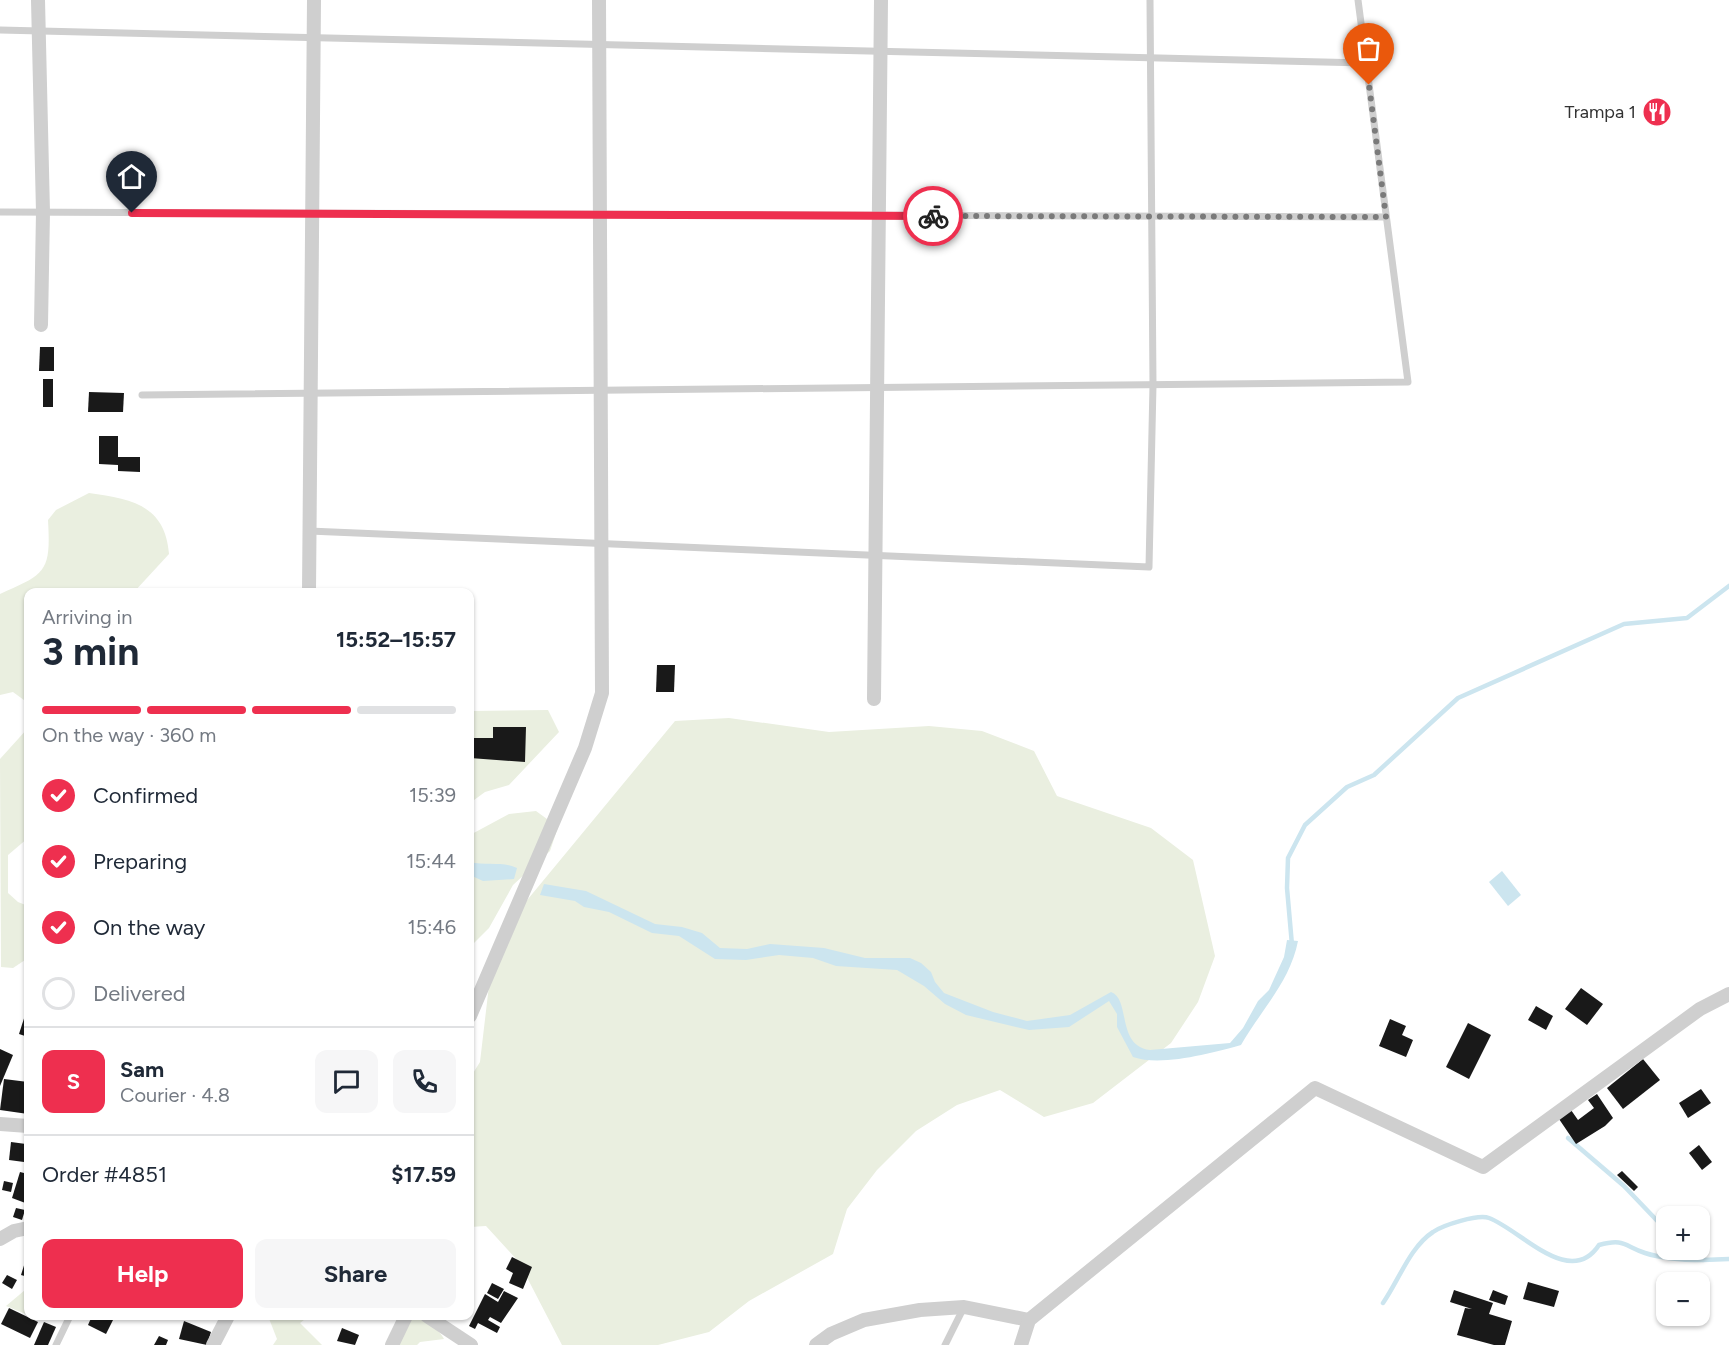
<!DOCTYPE html>
<html lang="en">
<head>
<meta charset="utf-8">
<style>
  :root { --surface:#fff; --page:#f6f6f7; --text:#1f2937; --muted:#747a83; --line:#e0e1e3; --accent:#ee2f4f }
  body { margin:0; font-family:Figtree,sans-serif; background:var(--page); color:var(--text); height:100vh; display:flex; flex-direction:column; font-size:22px; white-space:nowrap }
  * { box-sizing:border-box; margin:0 }
  p { font-size:20px; color:var(--muted) }
  .icon { flex:none; width:33px; height:33px; fill:none; stroke:currentColor; stroke-width:2; stroke-linecap:round; stroke-linejoin:round }
  .map { position:relative; flex:1; overflow:hidden }
  .sheet { position:absolute; left:24px; top:588px; width:450px; height:732px; display:flex; flex-direction:column; background:var(--surface); border-radius:12px; box-shadow:0 2px 4px #0004 }
  .sheet>* { flex:none }
  .controls { position:absolute; left:1656px; top:1206px; display:grid; gap:12px }
  .controls a { display:grid; place-items:center; width:54px; height:54px; border-radius:12px; background:var(--surface); box-shadow:0 2px 4px #0004; font-size:30px }
  .pin { position:absolute; display:grid; place-items:center; width:51px; height:51px; color:#fff; margin:-62px -26px; border-radius:50% 50% 50% 0; rotate:-45deg; box-shadow:0 0 6px #0007 }
  .pin .icon { rotate:45deg }
  .courier { position:absolute; display:grid; place-items:center; width:60px; height:60px; margin:-30px; border:4px solid #ee2f4f; border-radius:50%; background:#fff; color:#222; box-shadow:0 2px 8px #0007 }
  .head em { font-style:normal; font-weight:700 }
  .head div { display:flex; flex-direction:column-reverse }
  .head { display:flex; align-items:center; justify-content:space-between; height:102px; padding:0 18px }
  h1 { font-size:39px; font-weight:700; line-height:45px }
  .bar { display:grid; grid-template-columns:repeat(4,1fr); gap:9px 6px; align-content:center; height:72px; padding:0 18px }
  .bar i { height:8px; border-radius:4px; background:var(--line) }
  .bar .current { background:var(--accent) }
  .bar p { grid-column:span 4 }
  .line { display:flex; align-items:center; gap:15px; padding:0 18px; border-top:2px solid var(--line) }
  .line div { flex:1 }
  .round { display:grid; place-items:center; flex:none; width:63px; height:63px; border-radius:12px; background:var(--page) }
  ol { padding:0 18px; list-style:none }
  li { display:flex; align-items:center; gap:18px; height:66px }
  li p { margin-inline-start:auto }
  li .icon { padding:6px; border-radius:50%; background:var(--accent); color:#fff; stroke-width:4 }
  li:last-child { color:var(--muted) }
  li i { width:33px; height:33px; border:3px solid var(--line); border-radius:50% }
  .button { display:flex; gap:12px; margin-top:auto; padding:12px 18px }
  .button a { flex:1; height:69px; border-radius:12px; background:var(--accent); color:#fff; font-size:24px; font-weight:700; line-height:69px; text-align:center }
  .button a+a { background:var(--page); color:var(--text) }
  .map>svg:first-child { display:block }
  .green { fill:#eaefe0 }
  .water { fill:#cce5ef }
  .lines { fill:none; stroke-linecap:round; stroke-linejoin:round }
  .stream { stroke:#cce5ef; stroke-width:4.5 }
  .building { fill:#191919 }
  .lane { stroke:#cfcfcf; stroke-width:7 }
  .street { stroke:#cfcfcf; stroke-width:14 }
  .done { stroke:#7a7a7a; stroke-width:6; stroke-dasharray:0 10.8 }
  .route { stroke:#ee2f4f; stroke-width:8 }
  .labels { text-anchor:middle; stroke-width:6; stroke-linejoin:round; paint-order:stroke }
  .poi-label { font-size:18px; fill:#323232; stroke:#fff; text-anchor:end }
</style>
</head>
<body>
<div class="map">
<svg width="1729" height="1345" viewBox="0 0 1729 1345">
  <rect width="100%" height="100%" fill="#fff"/>
  <g class="green">
    <path d="M89 493C130 499 165 504 169 554L134 592H28V703L13 692 0 695V594C46 574 51 572 48 520L56 510Z"/>
    <polygon points="548,710 559,732 509,785 485,792 470,803 470,711"/>
    <polygon points="729,718 829,732 929,726 982,731 1034,751 1057,796 1151,828 1193,860 1215,956 1198,1002 1171,1043 1093,1103 1044,1117 1000,1090 957,1105 916,1131 877,1170 847,1209 833,1254 749,1301 709,1332 658,1345 562,1345 519,1262 486,1226 470,1227 470,1078 480,1062 492,960 514,916 675,721"/>
    <polygon points="28,728 28,838 8,855 8,893 18,902 28,906 28,958 13,968 1,967 0,759"/>
    <polygon points="536,811 558,827 550,851 513,885 489,928 470,947 470,835 509,814"/>
    <polygon points="25,1290 28,1291 28,1315 6,1306"/>
    <polygon points="268,1316 309,1316 300,1323 322,1345 273,1345 277,1339"/>
    <path d="M406 1316H423C429 1326 439 1329 444 1339L420 1342 417 1345H385Z"/>
  </g>
  <g class="water">
    <path d="M470 862C486 866 502 861 517 868L514 879 483 881 470 875Z"/>
    <polygon points="1502,871 1521,895 1508,906 1489,882"/>
    <path d="M544 884 586 891 655 924 682 927 702 933 720 948 747 949 770 944 824 948 865 958H910L921 963 931 972 935 982 944 993 993 1012 1027 1021 1070 1015 1111 992C1131 999 1116 1046 1150 1050L1230 1043 1243 1028 1258 1001 1269 990 1284 957 1287 940 1298 941C1290 982 1261 1010 1241 1045 1212 1053 1161 1067 1133 1057L1117 1027V1014L1109 1001 1069 1027 1029 1030 966 1015 945 1004 924 986 897 970 836 966 813 958 779 955 746 960 715 959 679 936 652 933 609 912 584 907 575 901 540 895Z"/>
  </g>
  <g class="lines">
    <g class="stream">
      <polyline points="1292,945 1287,888 1288,858 1305,825 1347,787 1374,775 1458,698 1624,624 1687,618 1729,586"/>
      <polyline points="1568,1138 1624,1186 1666,1230"/>
      <polyline points="1688,1250 1703,1260 1729,1259"/>
      <path d="M1383 1303C1399 1280 1410 1247 1433 1232 1443 1225 1478 1214 1489 1218 1521 1230 1570 1289 1599 1245 1625 1238 1624 1246 1645 1253 1663 1259 1683 1260 1703 1260"/>
    </g>
  </g>
  <g class="building">
    <polygon points="40,347 54,347 54,371 39,371"/>
    <rect x="43" y="379" width="10" height="28"/>
    <polygon points="89,392 124,393 123,412 88,412"/>
    <polygon points="99,436 118,436 118,457 140,457 140,472 118,471 118,465 99,464"/>
    <polygon points="657,665 675,665 674,692 656,692"/>
    <polygon points="493,727 526,727 525,762 470,758 471,738 493,738"/>
    <polygon points="1581,988 1603,1004 1587,1025 1565,1009"/>
    <polygon points="28,1006 28,1037 19,1034"/>
    <polygon points="1536,1006 1553,1016 1546,1030 1528,1020"/>
    <polygon points="1390,1019 1406,1026 1402,1035 1413,1040 1406,1057 1379,1046"/>
    <polygon points="1468,1023 1491,1035 1469,1079 1446,1067"/>
    <polygon points="0,1049 13,1055 0,1086"/>
    <polygon points="1643,1059 1660,1080 1623,1109 1607,1088"/>
    <polygon points="4,1079 28,1082 28,1114 0,1110"/>
    <polygon points="1701,1089 1711,1103 1688,1118 1679,1103"/>
    <polygon points="1597,1094 1613,1118 1605,1126 1576,1144 1559,1119 1571,1110 1578,1120 1594,1108 1588,1100"/>
    <polygon points="11,1142 26,1144 24,1162 9,1160"/>
    <polygon points="1699,1145 1712,1162 1702,1170 1689,1153"/>
    <polygon points="1622,1171 1638,1187 1634,1191 1617,1175"/>
    <polygon points="20,1172 28,1174 28,1204 12,1198"/>
    <polygon points="4,1181 13,1183 11,1192 2,1190"/>
    <polygon points="16,1208 25,1210 22,1220 13,1217"/>
    <polygon points="512,1257 532,1267 523,1289 509,1283 513,1273 506,1269"/>
    <polygon points="26,1259 28,1260 28,1277 21,1275"/>
    <polygon points="7,1275 17,1280 12,1289 2,1283"/>
    <polygon points="1528,1282 1559,1291 1554,1307 1523,1299"/>
    <polygon points="492,1283 504,1289 498,1299 487,1293"/>
    <polygon points="1454,1290 1493,1303 1489,1314 1512,1321 1505,1345 1494,1345 1457,1335 1465,1308 1472,1309 1450,1302"/>
    <polygon points="1493,1290 1508,1296 1505,1305 1489,1300"/>
    <polygon points="504,1291 518,1298 501,1323 490,1317 488,1320 500,1327 497,1333 478,1323 475,1329 469,1326 485,1294 498,1302"/>
    <polygon points="9,1308 38,1322 30,1338 1,1324"/>
    <polygon points="92,1316 115,1316 106,1334 88,1325"/>
    <polygon points="184,1321 211,1332 207,1345 179,1339"/>
    <polygon points="44,1322 56,1327 48,1345 34,1345"/>
    <polygon points="342,1328 359,1335 355,1345 337,1341"/>
    <polygon points="159,1336 168,1340 166,1345 154,1345"/>
  </g>
  <g class="lines">
    <g class="lane">
      <polyline points="0,30 1366,63"/>
      <polyline points="0,212 1386,217"/>
      <polyline points="142,395 1408,382 1358,0"/>
      <polyline points="309,531 1149,567 1153,385 1150,0"/>
      <polyline points="56,1345 70,1316"/>
      <polyline points="945,1345 964,1307"/>
    </g>
    <g class="street">
      <polyline points="38,0 43,212 41,325"/>
      <polyline points="309,592 314,0"/>
      <polyline points="874,699 881,0"/>
      <polyline points="470,1016 585,748 602,693 599,0"/>
      <polyline points="0,1124 28,1126"/>
      <polyline points="0,1239 14,1231 28,1228"/>
      <polyline points="427,1316 471,1345"/>
      <polyline points="213,1345 228,1316"/>
      <polyline points="392,1345 406,1316"/>
      <polyline points="816,1345 831,1334 864,1320 920,1310 964,1307 1029,1320"/>
      <polyline points="1021,1345 1029,1320 1315,1088 1483,1167 1700,1009 1729,994"/>
    </g>
  </g>
  <g class="lines">
    <polyline class="done" points="933,216 1386,217 1369,85"/>
    <polyline class="route" points="132,213 933,216"/>
  </g>
  <defs>
    <g id="restaurant-disc" transform="scale(1.5)"><circle r="9.5" fill="#ee2f4f" stroke="#fff"/><path d="M-5-6h1v4h1v-4h1v4h1v-4h1v5L-1.5 .5V6h-2V.5L-5-1ZM5-6V6H3V1.5H1.5Q1.5-4 5-6Z" fill="#fff"/></g>
  </defs>
  <g fill-rule="evenodd">
    <use href="#restaurant-disc" x="1657" y="112"/>
  </g>
  <g class="labels">
    <g class="poi-label">
      <text x="1636" y="118">Trampa 1</text>
    </g>
  </g>
</svg>
<div class="controls">
<a>+</a>
<a>−</a>
</div>
<div class="pin" style="left:1369px;top:85px;background:#ea580c"><svg class="icon" aria-label="bag" viewBox="0 0 24 24"><path d="M5 8h14l-1 12H6zM9 8a3 3 0 0 1 6 0"/></svg></div>
<div class="pin" style="left:132px;top:213px;background:#1f2937"><svg class="icon" aria-label="home" viewBox="0 0 24 24"><path d="M3 11l9-7 9 7M6 9v11h12V9"/></svg></div>
<div class="courier" style="left:933px;top:216px"><svg class="icon" aria-label="bike" viewBox="0 0 24 24"><circle cx="6" cy="16" r="4"/><circle cx="18" cy="16" r="4"/><path d="M6 16l4-8h5l3 8M10 8l3 8H6M13 5h3"/></svg></div>
<section class="sheet">
<div class="head"><div><h1>3 min</h1><p>Arriving in</p></div><em>15:52–15:57</em></div>
<div class="bar"><i class="current"></i><i class="current"></i><i class="current"></i><i></i><p>On the way · 360 m</p></div>
<ol>
<li><svg class="icon" aria-label="check" viewBox="0 0 24 24"><path d="M5 12l5 5 9-10"/></svg>Confirmed<p>15:39</p></li>
<li><svg class="icon" aria-label="check" viewBox="0 0 24 24"><path d="M5 12l5 5 9-10"/></svg>Preparing<p>15:44</p></li>
<li><svg class="icon" aria-label="check" viewBox="0 0 24 24"><path d="M5 12l5 5 9-10"/></svg>On the way<p>15:46</p></li>
<li><i></i>Delivered</li>
</ol>
<div class="line" style="height:108px"><b class="round" style="background:var(--accent);color:#fff">S</b><div><b>Sam</b><p>Courier · 4.8</p></div><a class="round"><svg class="icon" aria-label="chat" viewBox="0 0 24 24"><path d="M4 5h16v11H9l-5 4z"/></svg></a><a class="round"><svg class="icon" aria-label="phone" viewBox="0 0 24 24"><path d="M5 4h4l2 5-3 2q2 4 5 5l2-3 5 2v4C11 20 4 13 5 4z"/></svg></a></div>
<div class="line" style="height:78px"><div>Order #4851</div><b>$17.59</b></div>
<div class="button"><a>Help</a><a>Share</a></div>
</section>
</div>
</body>
</html>
